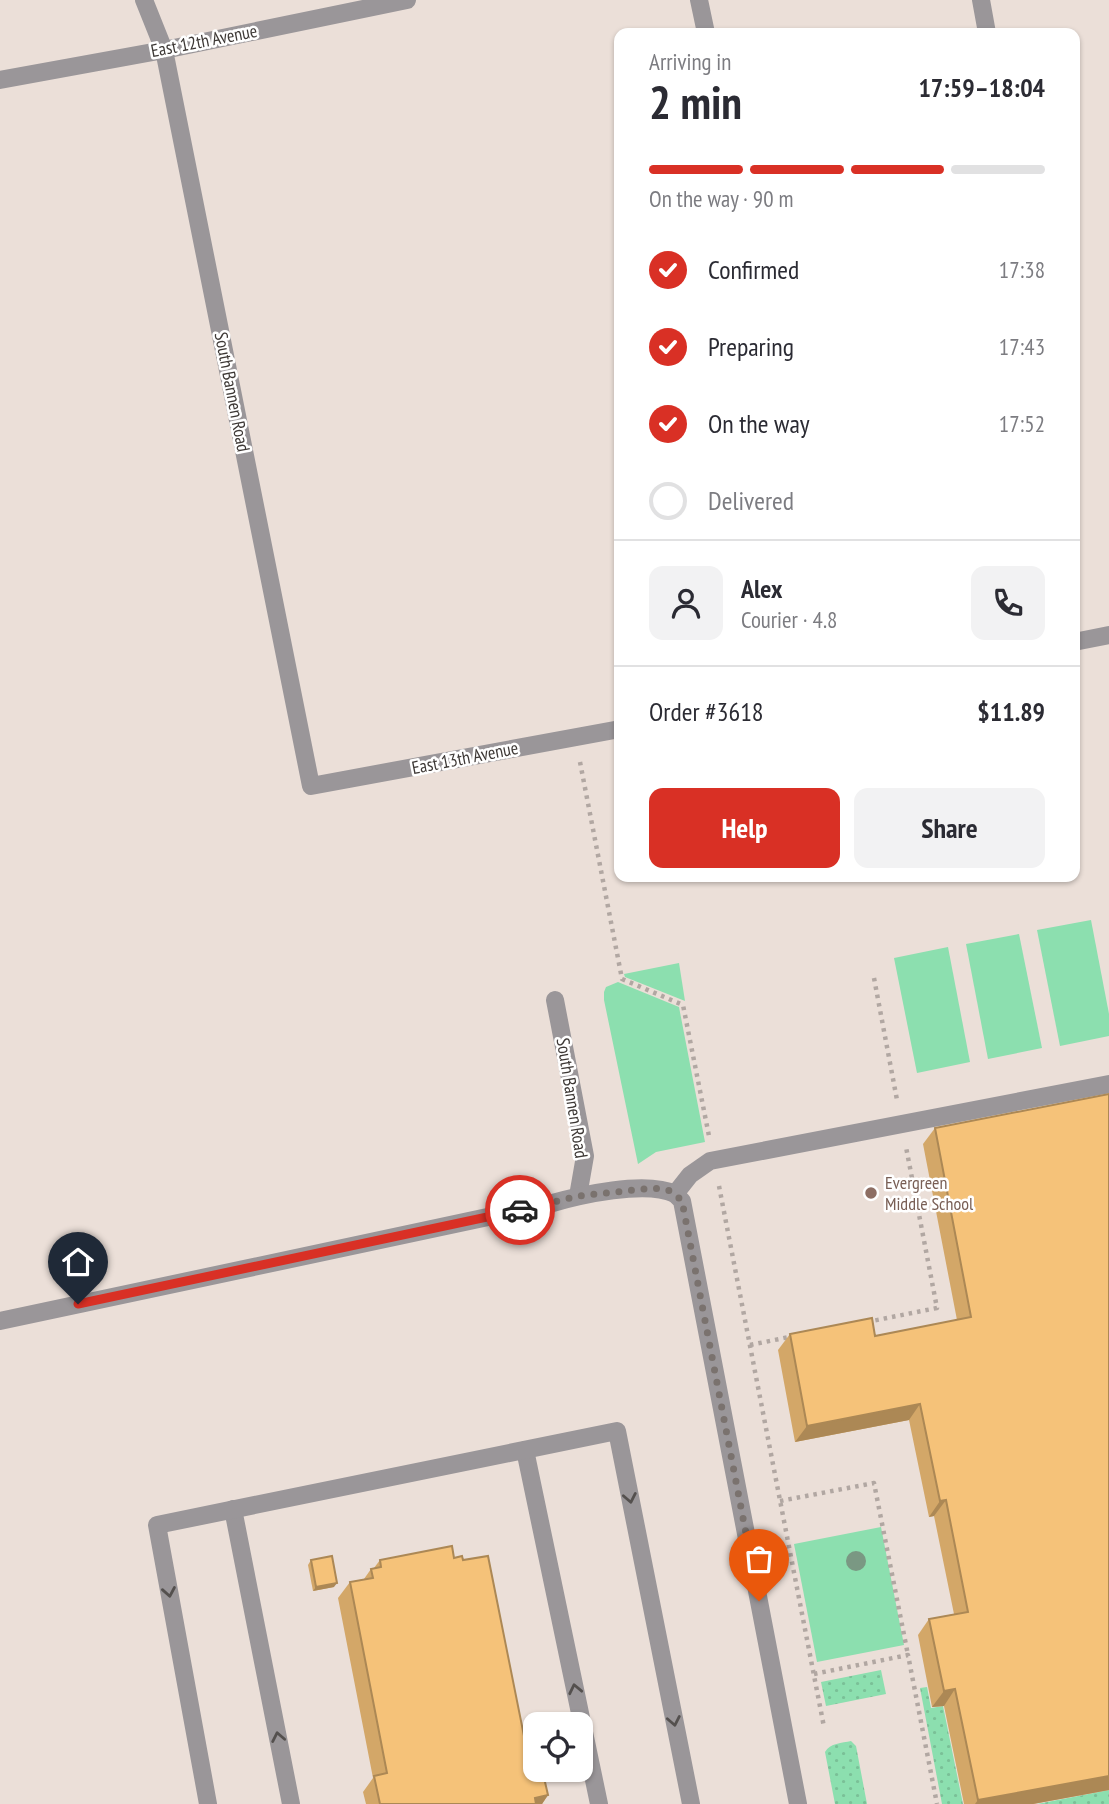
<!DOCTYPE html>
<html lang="en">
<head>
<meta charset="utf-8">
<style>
  :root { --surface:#fff; --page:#f2f2f3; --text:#2b2b33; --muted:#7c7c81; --line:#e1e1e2; --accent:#d93025 }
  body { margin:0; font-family:"PT Sans Narrow",sans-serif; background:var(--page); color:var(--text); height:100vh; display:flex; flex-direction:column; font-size:26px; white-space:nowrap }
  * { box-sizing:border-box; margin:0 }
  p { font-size:23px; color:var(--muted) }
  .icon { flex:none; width:38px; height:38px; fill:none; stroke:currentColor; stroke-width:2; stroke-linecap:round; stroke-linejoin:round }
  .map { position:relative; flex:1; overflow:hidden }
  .panel { position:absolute; left:614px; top:28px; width:466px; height:854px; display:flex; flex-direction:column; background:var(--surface); border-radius:14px; box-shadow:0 2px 5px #0004 }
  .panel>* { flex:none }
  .buttons { position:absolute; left:523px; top:1712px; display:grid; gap:14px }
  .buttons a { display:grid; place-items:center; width:70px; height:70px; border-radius:14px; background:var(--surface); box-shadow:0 2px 5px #0004; font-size:35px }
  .pin { position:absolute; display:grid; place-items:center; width:60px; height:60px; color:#fff; margin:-72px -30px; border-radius:50% 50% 50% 0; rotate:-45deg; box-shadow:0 0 7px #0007 }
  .pin .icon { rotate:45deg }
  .courier { position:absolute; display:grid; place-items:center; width:70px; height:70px; margin:-35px; border:5px solid #d93025; border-radius:50%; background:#fff; color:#222; box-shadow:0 2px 9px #0007 }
  .summary em { font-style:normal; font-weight:600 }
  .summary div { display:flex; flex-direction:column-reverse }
  .summary { display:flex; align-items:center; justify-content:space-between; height:119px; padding:0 35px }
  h1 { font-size:46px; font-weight:600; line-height:52px }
  .bar { display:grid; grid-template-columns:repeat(4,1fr); gap:10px 7px; align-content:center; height:84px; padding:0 35px }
  .bar i { height:9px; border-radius:5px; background:var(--line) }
  .bar .selected { background:var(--accent) }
  .bar p { grid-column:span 4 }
  .line { display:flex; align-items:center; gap:18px; padding:0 35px; border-top:2px solid var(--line) }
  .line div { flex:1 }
  .round { display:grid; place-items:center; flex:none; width:74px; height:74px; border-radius:14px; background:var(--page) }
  ol { padding:0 35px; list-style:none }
  li { display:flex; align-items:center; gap:21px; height:77px }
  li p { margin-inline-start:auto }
  li .icon { padding:7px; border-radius:50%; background:var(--accent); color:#fff; stroke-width:4 }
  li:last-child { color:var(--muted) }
  li i { width:38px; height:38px; border:4px solid var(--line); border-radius:50% }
  .button { display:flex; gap:14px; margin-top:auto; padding:14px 35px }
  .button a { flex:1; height:80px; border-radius:14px; background:var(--accent); color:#fff; font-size:28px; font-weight:600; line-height:80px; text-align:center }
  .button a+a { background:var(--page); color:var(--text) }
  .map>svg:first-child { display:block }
  .grass { fill:#8cdfaf }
  .garden { fill:url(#garden-dots) }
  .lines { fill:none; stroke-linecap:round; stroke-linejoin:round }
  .path { stroke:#b1a7a2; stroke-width:4.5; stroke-dasharray:3.5 5; stroke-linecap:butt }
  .minor { stroke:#9a9699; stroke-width:18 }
  .tree { fill:#7a9883 }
  .wall { fill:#d3a768 }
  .shaded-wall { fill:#ac8855 }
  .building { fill:#f5c279; stroke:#ac8855; stroke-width:2 }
  .oneway { stroke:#54504e }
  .done { stroke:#7a726e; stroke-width:7; stroke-dasharray:0 12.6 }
  .route { stroke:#d93025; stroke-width:9 }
  .education-dot { fill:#8d6e63; stroke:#fff; stroke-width:2.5 }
  .labels { text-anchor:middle; stroke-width:5; stroke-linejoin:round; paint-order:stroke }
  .street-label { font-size:18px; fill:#3d3835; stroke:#fff }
  .education-label { font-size:18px; fill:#785e54; stroke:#fff; text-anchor:start }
</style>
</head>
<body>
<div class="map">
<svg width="1109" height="1804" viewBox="0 0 1109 1804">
  <defs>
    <pattern id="garden-dots" width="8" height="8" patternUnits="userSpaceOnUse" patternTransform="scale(1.75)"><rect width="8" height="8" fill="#8cdfaf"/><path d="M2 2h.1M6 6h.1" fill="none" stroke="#7ac097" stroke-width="1.8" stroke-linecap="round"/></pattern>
  </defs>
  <rect width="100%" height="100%" fill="#ebdfd8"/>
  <g class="grass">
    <polygon points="1091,920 1109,1014 1109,1036 1060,1046 1037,930"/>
    <polygon points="1019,934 1042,1048 988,1059 966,944"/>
    <polygon points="948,947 970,1062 917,1073 894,958"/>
    <polygon points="679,963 685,1001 625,977 624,974"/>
    <polygon points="618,982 679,1007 705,1142 656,1152 638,1164 604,1000 604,992 606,987"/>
    <polygon points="881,1527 904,1645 817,1662 794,1544"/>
  </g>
  <g class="garden">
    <polygon points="881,1670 886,1694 826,1706 821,1682"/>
    <polygon points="927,1687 931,1708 943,1706 963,1804 942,1804 920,1688"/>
    <path d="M851 1741 856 1746 867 1804H835L825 1752C830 1743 842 1743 851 1741Z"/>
    <polygon points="1109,1790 1109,1804 1037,1804"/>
  </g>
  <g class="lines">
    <g class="path">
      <polyline points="580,762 622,979 683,1005 709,1136"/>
      <polyline points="874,978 897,1100"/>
      <polyline points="719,1186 824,1727"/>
      <polyline points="867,1322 937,1308 906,1147"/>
      <polyline points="750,1345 789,1337"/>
      <polyline points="780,1501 874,1483 908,1655"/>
      <polyline points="814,1674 908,1655 937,1804"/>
    </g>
    <g class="minor">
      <polyline points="144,0 164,50 311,786 620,729"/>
      <polyline points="699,0 706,33"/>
      <polyline points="981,0 987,33"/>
      <polyline points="0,80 164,50 407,0"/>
      <polyline points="1074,642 1109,635"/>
      <polyline points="555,1000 585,1156 578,1196"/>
      <path d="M0 1321 549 1204C580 1195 646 1180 675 1194"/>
      <polyline points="525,1450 599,1804"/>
      <polyline points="233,1509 291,1804"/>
      <polyline points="208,1804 157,1525 617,1431 691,1804"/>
      <polyline points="798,1804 682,1201 675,1194 690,1175 710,1161 1109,1084"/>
    </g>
  </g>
  <circle class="tree" cx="856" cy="1561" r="10"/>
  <g class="wall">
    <polygon points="1109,1094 1109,1790 1033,1804 964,1804 944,1706 932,1707 918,1635 929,1619 954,1614 934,1516 929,1517 909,1420 795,1442 778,1350 790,1334 875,1336 957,1320 923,1144 935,1128"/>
    <polygon points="454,1558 526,1746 548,1795 542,1804 366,1804 363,1792 373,1778 338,1598 350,1582 364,1579 371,1569 374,1568 380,1560"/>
    <polygon points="311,1560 334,1587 313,1591 308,1565"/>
  </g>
  <g class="shaded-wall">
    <polygon points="920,1404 909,1420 795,1442 807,1426"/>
    <polygon points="946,1500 934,1516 929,1517 940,1501"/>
    <polygon points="337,1583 334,1587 313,1591 316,1587"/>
    <polygon points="955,1689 944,1706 932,1707 944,1691"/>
    <polygon points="1109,1776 1109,1790 1033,1804 975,1804 978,1800"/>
    <polygon points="548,1795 542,1804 531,1804 535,1798"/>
  </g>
  <g class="building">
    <polygon points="1109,1094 1109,1776 978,1800 955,1689 944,1691 929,1619 968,1612 946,1500 940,1501 920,1404 807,1426 790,1334 872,1318 875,1336 971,1317 935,1128"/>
    <polygon points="452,1546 454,1558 462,1556 463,1560 488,1556 526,1746 536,1745 536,1769 542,1769 548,1795 535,1798 536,1804 380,1804 374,1776 387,1773 350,1582 373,1578 371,1569 381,1567 380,1560"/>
    <polygon points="332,1556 337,1583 316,1587 311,1560"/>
  </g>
  <defs><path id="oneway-chevron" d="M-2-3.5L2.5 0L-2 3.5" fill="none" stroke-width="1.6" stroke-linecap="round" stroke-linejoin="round" transform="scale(1.75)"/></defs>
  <g class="oneway">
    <use href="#oneway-chevron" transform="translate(630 1498) rotate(79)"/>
    <use href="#oneway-chevron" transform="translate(169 1592) rotate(80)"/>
    <use href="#oneway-chevron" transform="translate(575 1689) rotate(-102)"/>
    <use href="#oneway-chevron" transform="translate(674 1721) rotate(79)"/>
    <use href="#oneway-chevron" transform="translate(278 1737) rotate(-101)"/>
  </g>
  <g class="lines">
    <polyline class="done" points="520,1210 578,1196 653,1188 668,1190 675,1194 682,1201 759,1601"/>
    <polyline class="route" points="78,1304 520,1210"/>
  </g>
  <circle class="education-dot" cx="871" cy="1193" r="7"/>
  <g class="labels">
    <g class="street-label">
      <text transform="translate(204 41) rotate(-11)" y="6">East 12th Avenue</text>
      <text transform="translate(232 392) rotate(79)" y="6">South Bannen Road</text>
      <text transform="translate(465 758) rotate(-11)" y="6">East 13th Avenue</text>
      <text transform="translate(572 1098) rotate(81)" y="6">South Bannen Road</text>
    </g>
    <g class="education-label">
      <text x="885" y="1189">Evergreen<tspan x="885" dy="21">Middle School</tspan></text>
    </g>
  </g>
</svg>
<div class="buttons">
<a><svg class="icon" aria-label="locate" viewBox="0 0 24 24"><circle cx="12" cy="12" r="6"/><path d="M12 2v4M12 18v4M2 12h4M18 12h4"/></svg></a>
</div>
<div class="pin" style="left:759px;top:1601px;background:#ea580c"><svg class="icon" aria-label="bag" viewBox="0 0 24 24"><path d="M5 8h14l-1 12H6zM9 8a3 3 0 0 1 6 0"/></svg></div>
<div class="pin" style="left:78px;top:1304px;background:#1f2937"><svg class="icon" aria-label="home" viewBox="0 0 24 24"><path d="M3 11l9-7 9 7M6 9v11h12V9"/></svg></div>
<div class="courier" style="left:520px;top:1210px"><svg class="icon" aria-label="car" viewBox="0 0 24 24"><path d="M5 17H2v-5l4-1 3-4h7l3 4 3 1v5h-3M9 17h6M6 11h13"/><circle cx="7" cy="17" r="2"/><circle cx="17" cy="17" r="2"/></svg></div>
<section class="panel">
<div class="summary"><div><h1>2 min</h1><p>Arriving in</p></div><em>17:59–18:04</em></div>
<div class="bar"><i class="selected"></i><i class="selected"></i><i class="selected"></i><i></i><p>On the way · 90 m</p></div>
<ol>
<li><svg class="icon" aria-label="check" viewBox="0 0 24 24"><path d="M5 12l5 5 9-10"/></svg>Confirmed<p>17:38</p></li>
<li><svg class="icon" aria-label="check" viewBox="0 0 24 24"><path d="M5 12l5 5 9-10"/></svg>Preparing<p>17:43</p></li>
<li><svg class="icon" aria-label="check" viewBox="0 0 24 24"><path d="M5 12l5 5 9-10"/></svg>On the way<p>17:52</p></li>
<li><i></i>Delivered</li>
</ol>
<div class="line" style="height:126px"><a class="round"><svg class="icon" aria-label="person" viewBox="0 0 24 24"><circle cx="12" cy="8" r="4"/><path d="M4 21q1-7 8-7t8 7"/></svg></a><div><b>Alex</b><p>Courier · 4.8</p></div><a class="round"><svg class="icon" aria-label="phone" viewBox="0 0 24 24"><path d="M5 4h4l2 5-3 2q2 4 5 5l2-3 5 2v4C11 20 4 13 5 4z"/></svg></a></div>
<div class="line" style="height:91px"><div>Order #3618</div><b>$11.89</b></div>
<div class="button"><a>Help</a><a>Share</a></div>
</section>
</div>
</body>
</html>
